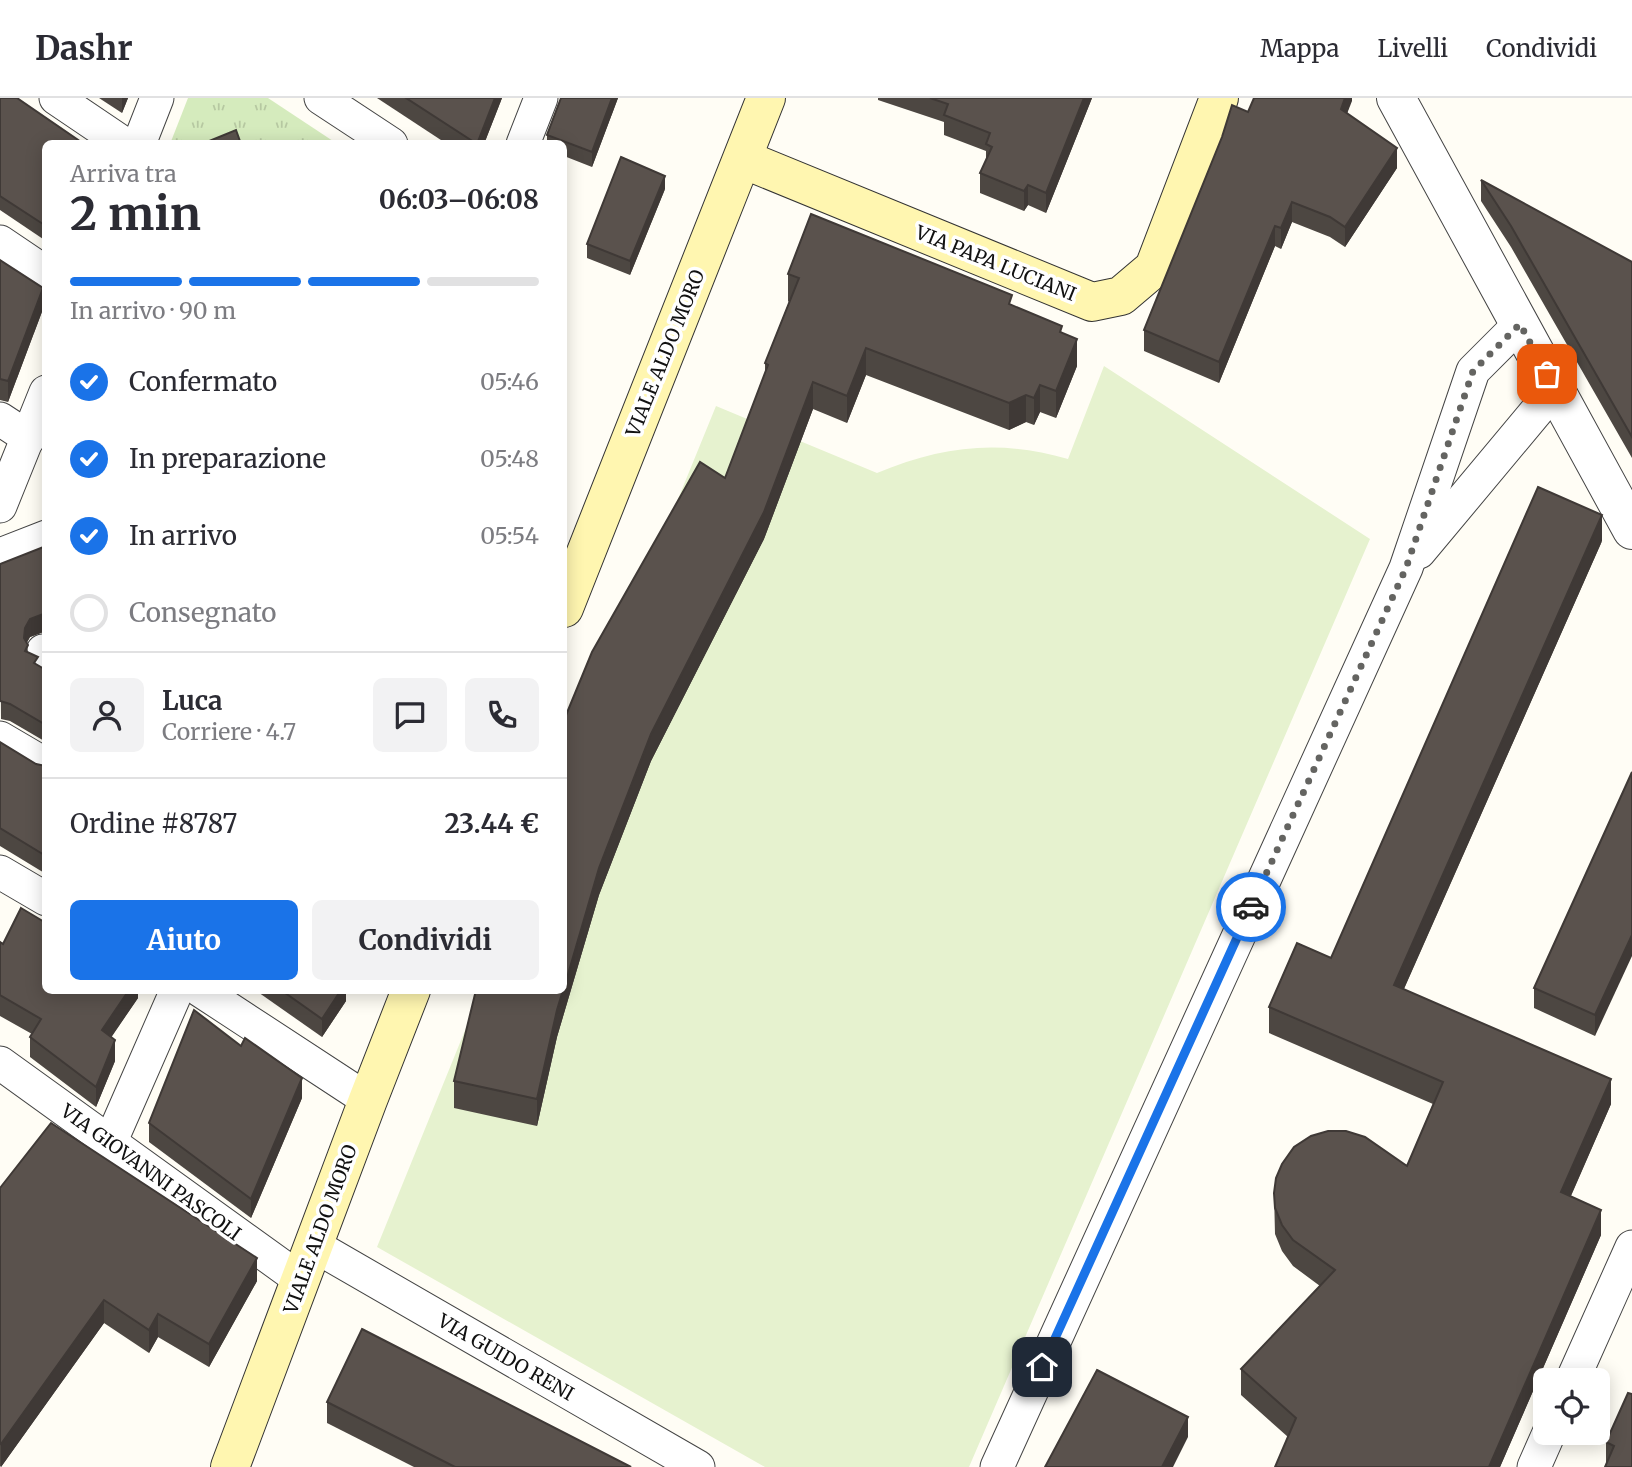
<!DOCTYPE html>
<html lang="it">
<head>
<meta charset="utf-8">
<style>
  :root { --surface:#fff; --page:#f2f2f3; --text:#2b2b33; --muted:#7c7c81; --line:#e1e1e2; --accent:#1a73e8 }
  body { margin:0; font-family:Merriweather,serif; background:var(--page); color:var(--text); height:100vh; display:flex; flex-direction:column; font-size:26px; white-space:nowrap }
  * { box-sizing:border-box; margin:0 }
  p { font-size:23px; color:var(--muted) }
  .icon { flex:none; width:38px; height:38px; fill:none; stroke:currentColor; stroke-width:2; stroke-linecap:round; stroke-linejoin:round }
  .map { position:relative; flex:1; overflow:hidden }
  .side { position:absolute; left:42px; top:42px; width:525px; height:854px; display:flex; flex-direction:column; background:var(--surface); border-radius:10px; box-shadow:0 4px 18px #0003 }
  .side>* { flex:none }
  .controls { position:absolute; left:1533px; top:1270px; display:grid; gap:14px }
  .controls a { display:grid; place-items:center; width:77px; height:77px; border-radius:10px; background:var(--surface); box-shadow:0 4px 18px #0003; font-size:35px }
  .pin { position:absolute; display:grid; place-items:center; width:60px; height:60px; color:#fff; margin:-30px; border-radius:14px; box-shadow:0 4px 10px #0006 }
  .courier { position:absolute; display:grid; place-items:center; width:70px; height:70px; margin:-35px; border:5px solid #1a73e8; border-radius:50%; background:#fff; color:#222; box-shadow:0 2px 9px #0007 }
  .summary em { font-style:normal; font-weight:700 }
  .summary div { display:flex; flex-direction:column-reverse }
  .summary { display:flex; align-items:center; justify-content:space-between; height:119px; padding:0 28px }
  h1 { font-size:46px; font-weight:700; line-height:52px }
  .bar { display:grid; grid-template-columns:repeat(4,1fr); gap:10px 7px; align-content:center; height:84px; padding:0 28px }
  .bar i { height:9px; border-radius:5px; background:var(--line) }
  .bar .current { background:var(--accent) }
  .bar p { grid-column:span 4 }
  .line { display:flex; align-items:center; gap:18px; padding:0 28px; border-top:2px solid var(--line) }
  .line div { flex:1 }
  .round { display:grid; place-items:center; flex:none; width:74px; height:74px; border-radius:10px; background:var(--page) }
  ol { padding:0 28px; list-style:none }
  li { display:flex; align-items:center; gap:21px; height:77px }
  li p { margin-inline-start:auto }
  li .icon { padding:7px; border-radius:50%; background:var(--accent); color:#fff; stroke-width:4 }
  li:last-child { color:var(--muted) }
  li i { width:38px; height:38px; border:4px solid var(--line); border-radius:50% }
  .action { display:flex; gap:14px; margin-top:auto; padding:14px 28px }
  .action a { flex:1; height:80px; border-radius:10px; background:var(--accent); color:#fff; font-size:28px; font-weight:700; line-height:80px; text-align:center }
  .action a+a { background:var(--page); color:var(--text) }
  header { display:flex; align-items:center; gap:42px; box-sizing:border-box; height:98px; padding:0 35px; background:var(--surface); border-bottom:2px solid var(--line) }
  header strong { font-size:33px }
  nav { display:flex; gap:38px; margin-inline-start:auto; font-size:24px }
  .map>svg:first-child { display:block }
  .grass { fill:url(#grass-tufts) }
  .pitch { fill:#e6f2cf }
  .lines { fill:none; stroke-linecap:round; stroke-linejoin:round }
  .minor-casing { stroke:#444; stroke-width:35 }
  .tertiary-casing { stroke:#444; stroke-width:40 }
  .secondary-casing { stroke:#333; stroke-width:40 }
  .minor { stroke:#fff; stroke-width:33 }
  .tertiary { stroke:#fff; stroke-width:38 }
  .secondary { stroke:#fff6b0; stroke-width:38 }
  .wall { fill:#4d4742 }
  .shaded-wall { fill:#3f3936 }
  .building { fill:#5a524d; stroke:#3f3936; stroke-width:2 }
  .done { stroke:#646461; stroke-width:7; stroke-dasharray:0 12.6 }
  .route { stroke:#1a73e8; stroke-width:9 }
  .labels { text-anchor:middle; stroke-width:7; stroke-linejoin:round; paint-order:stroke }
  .street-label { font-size:19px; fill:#111; stroke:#fff }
</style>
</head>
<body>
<header>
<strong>Dashr</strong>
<nav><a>Mappa</a><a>Livelli</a><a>Condividi</a></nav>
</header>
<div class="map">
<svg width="1632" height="1369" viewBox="0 0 1632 1369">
  <defs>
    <pattern id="grass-tufts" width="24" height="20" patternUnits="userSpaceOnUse" patternTransform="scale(1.75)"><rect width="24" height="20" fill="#d5ebbd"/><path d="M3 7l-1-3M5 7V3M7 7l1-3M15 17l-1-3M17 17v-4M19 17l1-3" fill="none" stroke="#b6c8a1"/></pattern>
  </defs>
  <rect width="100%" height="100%" fill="#fffdf5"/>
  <polygon class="grass" points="188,0 268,0 336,45 170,46"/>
  <path class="pitch" d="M1104 268 1370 441 969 1369H765L377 1149 481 893 564 892 640 494 716 308 877 375C942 348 999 341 1068 361Z"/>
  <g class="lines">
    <g class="minor-casing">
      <g id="minor">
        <polyline points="56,0 124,46"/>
        <polyline points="321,0 391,46"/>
        <polyline points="139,46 157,0"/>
        <polyline points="523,46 541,0"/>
        <polyline points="0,144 46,175"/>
        <polyline points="0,321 29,340"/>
        <polyline points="0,408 46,294"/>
        <polyline points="1419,454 1555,291"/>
        <polyline points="0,457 46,439"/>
        <polyline points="43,553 46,554"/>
        <polyline points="0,640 46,667"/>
        <polyline points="0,774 46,801"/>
        <polyline points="200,892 368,1002"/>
        <polyline points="0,965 301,1182"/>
        <polyline points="110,1045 177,892"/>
        <polyline points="315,1148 698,1369"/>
        <polyline points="1572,1283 1632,1149"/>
        <polyline points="997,1369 1406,470 1473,273 1520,226"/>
        <polyline points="1534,1369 1549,1335"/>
      </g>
    </g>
    <g class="tertiary-casing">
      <polyline id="tertiary" points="1396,0 1632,432"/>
    </g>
    <g class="secondary-casing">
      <g id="secondary">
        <polyline points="743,61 1092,204 1121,198 1154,170 1219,0"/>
        <polyline points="564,510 766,0"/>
        <polyline points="230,1369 368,1002 411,892"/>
      </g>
    </g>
    <use href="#minor" class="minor"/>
    <use href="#tertiary" class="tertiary"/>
    <use href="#secondary" class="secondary"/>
  </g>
  <g class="wall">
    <polygon points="0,0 46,46 46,143 0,112"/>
    <polygon points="99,0 128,0 122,15"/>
    <polygon points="377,0 502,0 484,46 447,46"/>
    <polygon points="561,0 618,0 592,69 564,58 564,46 547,46 547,37"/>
    <polygon points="878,0 1092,0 1046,115 1028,107 1024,113 980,95 980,75 986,63 986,53 944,37 944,24 878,2"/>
    <polygon points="1352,0 1347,15 1397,70 1345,149 1330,139 1292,124 1281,151 1275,148 1219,285 1144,253 1144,232 1222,39 1248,14"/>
    <polygon points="1481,82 1632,164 1632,360 1511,149 1481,103"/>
    <polygon points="665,91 630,177 587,160 587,146"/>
    <polygon points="0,162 43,211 8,304 0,302"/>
    <polygon points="788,176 1012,208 1062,234 1077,268 1056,320 1040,314 1034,327 1026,324 1009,332 866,277 847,325 813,311 764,441 651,663 599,797 557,939 537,1028 454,1010 454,983 725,380 765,277 765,265 789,204 788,203"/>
    <polygon points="1602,443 1404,891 1611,1006 1571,1098 1601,1137 1500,1369 1275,1369 1288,1339 1241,1297 1241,1271 1320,1188 1293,1168 1282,1153 1275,1136 1274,1095 1407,1068 1433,1006 1269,935 1269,909 1331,860"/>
    <polygon points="46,448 46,533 30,539 27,544 28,555 38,568 46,572 46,644 10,623 1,621 0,466"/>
    <polygon points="0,644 36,666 46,668 46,776 0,748"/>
    <polygon points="1632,674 1595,938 1534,910 1534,890"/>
    <polygon points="0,844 138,892 138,900 111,939 115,963 96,1009 30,959 30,939 32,936 0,918"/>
    <polygon points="255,892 346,892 346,903 322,939"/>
    <polygon points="302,1000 251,1120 149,1044 149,1025"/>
    <polygon points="0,1090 257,1183 209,1269 158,1239 149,1255 104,1225 1,1369 0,1368"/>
    <polygon points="1628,1295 1632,1369 1606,1366 1606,1344"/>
    <polygon points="327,1304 631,1369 414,1369 327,1325"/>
  </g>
  <g class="shaded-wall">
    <polygon points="122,0 128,0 122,15"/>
    <polygon points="495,0 502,0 484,46 477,46"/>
    <polygon points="612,0 618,0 592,69 592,54"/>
    <polygon points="1084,0 1092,0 1046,115 1046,95"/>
    <polygon points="1345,0 1352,0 1352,3 1341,31 1341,11"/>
    <polygon points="1397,50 1397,70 1345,149 1345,129"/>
    <polygon points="665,78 665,91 630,177 630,163"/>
    <polygon points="1028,87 1028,107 1024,113 1024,93"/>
    <polygon points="1292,104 1292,124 1281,151 1281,130"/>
    <polygon points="566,108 566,128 564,129 564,109"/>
    <polygon points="1275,128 1275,148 1219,285 1219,264"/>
    <polygon points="43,190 43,211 8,304 8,283"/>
    <polygon points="1077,241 1077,268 1056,320 1056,293"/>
    <polygon points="866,250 866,277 847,325 847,298"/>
    <polygon points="813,284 813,311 764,441 651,663 599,797 557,939 537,1028 537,1001 557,912 599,770 651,636"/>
    <polygon points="1040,287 1040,314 1034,327 1034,300"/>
    <polygon points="1026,297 1026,324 1009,332 1009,305"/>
    <polygon points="1602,417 1602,443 1394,913 1394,887"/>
    <polygon points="46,515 46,533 30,539 25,548 25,530 30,521"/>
    <polygon points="1632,837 1632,858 1595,938 1595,917"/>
    <polygon points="129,892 138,892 138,900 102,953 102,932"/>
    <polygon points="341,892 346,892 346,903 322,939 322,921"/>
    <polygon points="115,942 115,963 96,1009 96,989"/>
    <polygon points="302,980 302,1000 251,1120 251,1101"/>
    <polygon points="1611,981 1611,1006 1561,1120 1561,1094"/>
    <polygon points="1601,1112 1601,1137 1500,1369 1489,1369"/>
    <polygon points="257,1160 257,1183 209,1269 209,1246"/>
    <polygon points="104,1202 104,1225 1,1369 1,1346"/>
    <polygon points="158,1216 158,1239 149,1255 149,1232"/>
    <polygon points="1188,1319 1188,1339 1173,1369 1162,1369"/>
  </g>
  <g class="building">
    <polygon points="0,0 17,0 84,46 46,46 46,128 0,98"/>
    <polygon points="406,0 495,0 477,46"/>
    <polygon points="561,0 612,0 592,54 547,37"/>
    <polygon points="930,0 1084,0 1046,95 1028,87 1024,93 980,75 992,49 986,46 990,35 944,17 948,6"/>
    <polygon points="1254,0 1345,0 1341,11 1397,50 1345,129 1330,119 1292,104 1281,130 1275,128 1219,264 1144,232 1222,39 1232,7 1248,14"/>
    <polygon points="236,32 241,46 202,46"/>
    <polygon points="621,59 665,78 630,163 587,146"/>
    <polygon points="1481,82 1632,164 1632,339 1511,128"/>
    <polygon points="811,116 1012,197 1009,206 1062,228 1060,234 1077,241 1056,293 1040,287 1034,300 1026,297 1009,305 866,250 847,298 813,284 764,414 651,636 599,770 564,890 564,622 592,554 700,364 725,380 768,267 765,265 799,180 788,176"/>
    <polygon points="0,162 43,190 8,283 0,281"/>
    <polygon points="1538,389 1602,417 1394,887 1611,981 1561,1094 1601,1112 1489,1369 1275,1369 1296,1320 1241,1271 1335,1172 1293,1142 1282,1127 1275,1110 1274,1095 1276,1080 1282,1066 1294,1049 1311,1038 1328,1033 1346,1033 1365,1039 1407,1068 1443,984 1269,909 1297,845 1331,860"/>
    <polygon points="46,448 46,515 30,521 25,530 24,540 28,547 25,553 38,559 34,565 46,572 46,627 10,606 0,603 0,466"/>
    <polygon points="0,644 36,666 46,668 46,758 0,730"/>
    <polygon points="1632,674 1632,837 1595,917 1534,890"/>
    <polygon points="21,810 46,825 46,892 129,892 102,932 115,942 96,989 30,939 41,921 0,897 0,844 3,846"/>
    <polygon points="281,892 341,892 322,921"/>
    <polygon points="476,892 563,892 557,912 537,1001 454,983"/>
    <polygon points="194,912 241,948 245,940 302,980 251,1101 149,1025"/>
    <polygon points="51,1025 257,1160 209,1246 158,1216 149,1232 104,1202 1,1346 0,1345 0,1090"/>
    <polygon points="362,1231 631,1369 455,1369 327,1304"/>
    <polygon points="1097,1272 1188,1319 1162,1369 1045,1369"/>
    <polygon points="1628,1295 1632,1296 1632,1369 1605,1369 1614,1348 1606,1344"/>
  </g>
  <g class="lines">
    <polyline class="done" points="1251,809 1406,470 1473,273 1520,226 1547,276"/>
    <polyline class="route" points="1042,1269 1251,809"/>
  </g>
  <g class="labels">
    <g class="street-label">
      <text transform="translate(996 165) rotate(22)" y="7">VIA PAPA LUCIANI</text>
      <text transform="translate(665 255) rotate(-68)" y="7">VIALE ALDO MORO</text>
      <text transform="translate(151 1074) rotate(36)" y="7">VIA GIOVANNI PASCOLI</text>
      <text transform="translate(320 1131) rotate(-70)" y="7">VIALE ALDO MORO</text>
      <text transform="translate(506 1259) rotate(30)" y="7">VIA GUIDO RENI</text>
    </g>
  </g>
</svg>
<div class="controls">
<a><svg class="icon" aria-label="locate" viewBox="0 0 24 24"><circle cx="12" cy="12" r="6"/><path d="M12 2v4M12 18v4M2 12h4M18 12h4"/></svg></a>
</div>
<div class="pin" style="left:1547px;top:276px;background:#ea580c"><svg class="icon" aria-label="bag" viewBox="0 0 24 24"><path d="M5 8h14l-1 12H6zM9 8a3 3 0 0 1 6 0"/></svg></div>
<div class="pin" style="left:1042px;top:1269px;background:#1f2937"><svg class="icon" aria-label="home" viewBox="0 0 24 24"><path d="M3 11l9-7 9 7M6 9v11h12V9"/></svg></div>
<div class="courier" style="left:1251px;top:809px"><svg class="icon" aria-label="car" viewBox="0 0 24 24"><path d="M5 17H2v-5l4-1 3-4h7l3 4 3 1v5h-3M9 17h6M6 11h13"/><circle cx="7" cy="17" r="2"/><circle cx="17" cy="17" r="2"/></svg></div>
<section class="side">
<div class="summary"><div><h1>2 min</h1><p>Arriva tra</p></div><em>06:03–06:08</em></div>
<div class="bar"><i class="current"></i><i class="current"></i><i class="current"></i><i></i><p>In arrivo · 90 m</p></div>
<ol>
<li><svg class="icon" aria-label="check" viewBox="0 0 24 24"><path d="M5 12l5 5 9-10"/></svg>Confermato<p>05:46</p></li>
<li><svg class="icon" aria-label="check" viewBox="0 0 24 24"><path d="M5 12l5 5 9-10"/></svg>In preparazione<p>05:48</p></li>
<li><svg class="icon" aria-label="check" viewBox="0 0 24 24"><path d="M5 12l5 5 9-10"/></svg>In arrivo<p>05:54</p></li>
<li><i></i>Consegnato</li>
</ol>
<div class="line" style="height:126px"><a class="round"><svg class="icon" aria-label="person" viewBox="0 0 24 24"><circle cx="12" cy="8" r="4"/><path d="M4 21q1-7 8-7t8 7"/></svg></a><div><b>Luca</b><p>Corriere · 4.7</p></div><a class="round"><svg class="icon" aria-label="chat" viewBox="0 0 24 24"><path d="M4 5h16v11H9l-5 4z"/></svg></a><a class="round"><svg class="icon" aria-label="phone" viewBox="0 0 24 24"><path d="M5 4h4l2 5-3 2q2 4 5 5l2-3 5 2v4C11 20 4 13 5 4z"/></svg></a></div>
<div class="line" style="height:91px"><div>Ordine #8787</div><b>23.44 €</b></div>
<div class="action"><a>Aiuto</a><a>Condividi</a></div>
</section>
</div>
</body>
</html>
